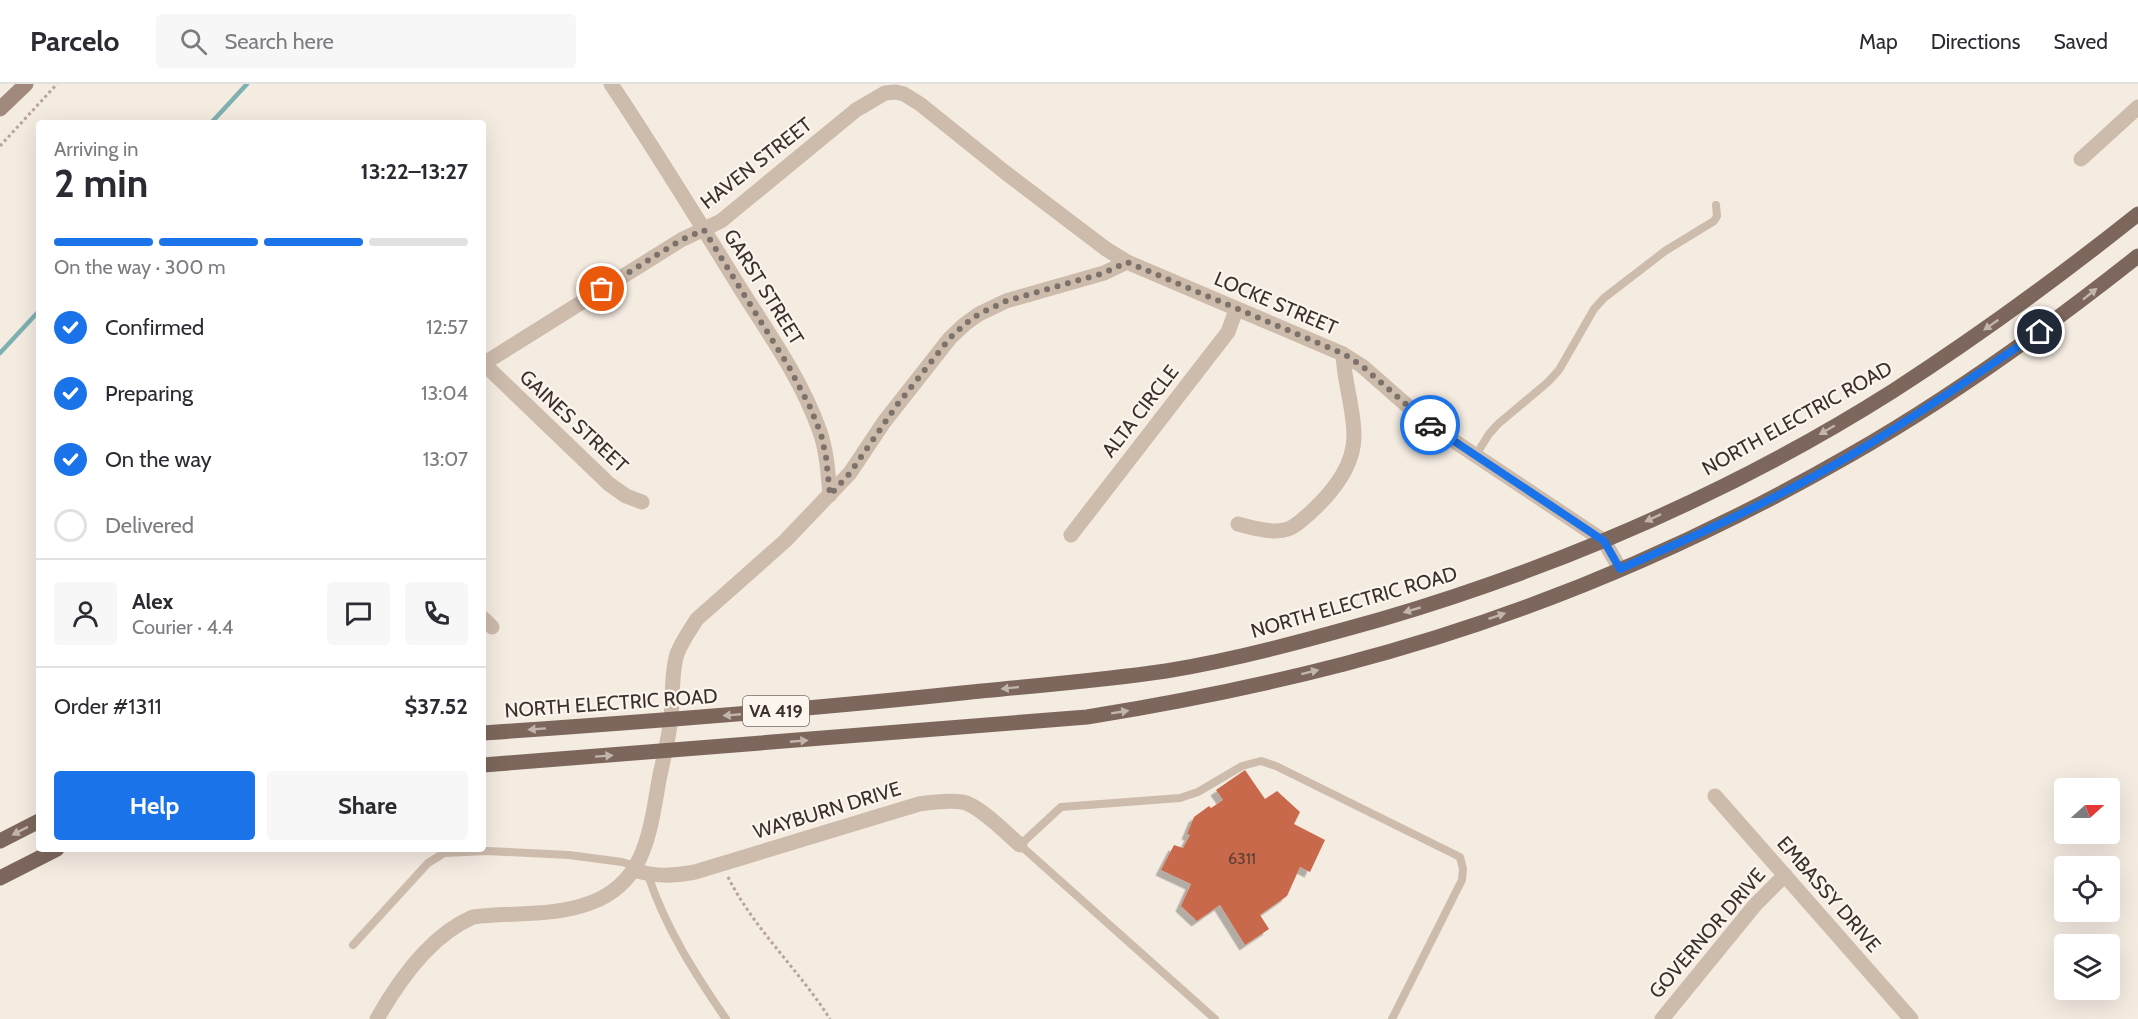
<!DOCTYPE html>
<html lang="en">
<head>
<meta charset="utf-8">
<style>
  :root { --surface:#fff; --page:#f7f7f7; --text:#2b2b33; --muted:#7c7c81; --line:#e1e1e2; --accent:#1a73e8 }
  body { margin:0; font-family:Cabin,sans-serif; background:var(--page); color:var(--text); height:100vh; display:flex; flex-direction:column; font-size:22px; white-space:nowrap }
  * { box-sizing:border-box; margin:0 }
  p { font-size:20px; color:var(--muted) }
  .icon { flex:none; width:33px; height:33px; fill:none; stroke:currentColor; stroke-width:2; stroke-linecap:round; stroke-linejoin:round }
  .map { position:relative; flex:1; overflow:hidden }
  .drawer { position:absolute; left:36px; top:36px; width:450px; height:732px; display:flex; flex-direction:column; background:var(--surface); border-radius:6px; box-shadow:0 6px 24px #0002 }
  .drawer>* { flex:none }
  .needle { width:39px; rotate:69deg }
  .buttons { position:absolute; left:2054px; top:694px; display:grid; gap:12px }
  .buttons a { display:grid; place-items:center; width:66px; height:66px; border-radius:6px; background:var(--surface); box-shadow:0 6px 24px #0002; font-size:30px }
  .pin { position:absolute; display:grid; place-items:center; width:51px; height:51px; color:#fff; margin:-26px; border:3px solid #fff; border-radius:50%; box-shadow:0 2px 6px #0007 }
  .courier { position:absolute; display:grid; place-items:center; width:60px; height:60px; margin:-30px; border:4px solid #1a73e8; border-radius:50%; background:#fff; color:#222; box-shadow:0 2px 8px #0007 }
  .summary em { font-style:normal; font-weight:800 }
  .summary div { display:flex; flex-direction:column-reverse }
  .summary { display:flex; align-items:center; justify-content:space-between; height:102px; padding:0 18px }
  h1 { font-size:39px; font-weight:800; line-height:45px }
  .bar { display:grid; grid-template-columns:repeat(4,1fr); gap:9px 6px; align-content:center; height:72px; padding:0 18px }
  .bar i { height:8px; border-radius:4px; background:var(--line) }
  .bar .selected { background:var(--accent) }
  .bar p { grid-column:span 4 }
  .line { display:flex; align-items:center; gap:15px; padding:0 18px; border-top:2px solid var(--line) }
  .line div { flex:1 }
  .round { display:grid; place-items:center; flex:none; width:63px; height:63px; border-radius:6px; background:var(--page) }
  ol { padding:0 18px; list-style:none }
  li { display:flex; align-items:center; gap:18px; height:66px }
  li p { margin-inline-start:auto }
  li .icon { padding:6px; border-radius:50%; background:var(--accent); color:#fff; stroke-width:4 }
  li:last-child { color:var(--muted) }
  li i { width:33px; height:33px; border:3px solid var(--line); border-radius:50% }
  .cta { display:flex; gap:12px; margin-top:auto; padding:12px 18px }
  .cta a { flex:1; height:69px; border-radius:6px; background:var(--accent); color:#fff; font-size:24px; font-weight:800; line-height:69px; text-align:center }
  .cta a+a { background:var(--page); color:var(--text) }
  header { display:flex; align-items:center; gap:36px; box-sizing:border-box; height:84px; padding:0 30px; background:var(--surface); border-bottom:2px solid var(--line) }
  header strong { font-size:28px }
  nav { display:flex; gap:33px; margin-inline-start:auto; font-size:21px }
  .search { width:420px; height:54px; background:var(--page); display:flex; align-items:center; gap:15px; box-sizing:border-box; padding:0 21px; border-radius:6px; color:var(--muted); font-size:22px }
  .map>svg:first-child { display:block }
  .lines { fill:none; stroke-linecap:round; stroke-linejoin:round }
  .stream { stroke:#7fb0b2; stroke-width:4.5 }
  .building { fill:#c8694b; filter:url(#shadow) }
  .path { stroke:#b9a596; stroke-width:3; stroke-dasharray:3 3; stroke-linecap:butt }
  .lane { stroke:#cdbbac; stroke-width:8 }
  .street { stroke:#cdbbac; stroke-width:15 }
  .secondary { stroke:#a18a7d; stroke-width:15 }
  .primary { stroke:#7d675c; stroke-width:15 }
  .oneway { fill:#c2b5ac }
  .done { stroke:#7c716b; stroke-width:6; stroke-dasharray:0 10.8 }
  .route { stroke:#1a73e8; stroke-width:8 }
  .labels { text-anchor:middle; stroke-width:4.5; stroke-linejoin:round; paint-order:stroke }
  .number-label { font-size:16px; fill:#5e3e33 }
  .shield { fill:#fbf5ee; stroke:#756b66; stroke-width:1.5 }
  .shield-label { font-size:18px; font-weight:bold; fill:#3b302b }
  .street-label { font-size:20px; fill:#3b302b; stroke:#fbf5ee }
</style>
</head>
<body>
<header>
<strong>Parcelo</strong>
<div class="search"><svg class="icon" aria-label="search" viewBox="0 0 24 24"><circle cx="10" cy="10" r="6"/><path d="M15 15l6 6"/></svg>Search here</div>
<nav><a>Map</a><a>Directions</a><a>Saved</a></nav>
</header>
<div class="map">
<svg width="2138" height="935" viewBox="0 0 2138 935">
  <defs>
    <filter id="shadow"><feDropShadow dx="-5.5" dy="5.5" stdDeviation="0" flood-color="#0004"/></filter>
  </defs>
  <rect width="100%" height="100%" fill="#f4ebe1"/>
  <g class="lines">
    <g class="stream">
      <polyline points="211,39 247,0"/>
      <polyline points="0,269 39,227"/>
    </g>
  </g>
  <polygon class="building" points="1245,686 1265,715 1277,707 1300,728 1294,740 1325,756 1310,788 1300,783 1287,812 1260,831 1269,845 1245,861 1220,821 1197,837 1181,822 1191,800 1161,786 1174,761 1183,764 1190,751 1187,750 1194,733 1209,722 1211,724 1223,716 1216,706"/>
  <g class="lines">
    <g class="path">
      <polyline points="0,62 57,0"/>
      <path d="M728 793C754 845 799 886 830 935"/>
    </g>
    <g class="lane">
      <polyline points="1476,371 1489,350 1498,340 1548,298 1559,286 1594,225 1604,214 1665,167 1714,137 1717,132 1716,121"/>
      <path d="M648 791C665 843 695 890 726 935"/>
      <polyline points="353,861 428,779 444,769 487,767 569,771 622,778 636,782"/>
      <polyline points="1215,935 1020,761 1061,723 1180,714 1198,708 1242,682 1261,677 1276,682 1460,773 1463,785 1462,796 1392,935"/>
    </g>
    <g class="street">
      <path d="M611 0C656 67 698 136 740 204 769 250 802 296 820 348 827 368 828 390 830 411"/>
      <polyline points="2081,75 2138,23"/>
      <polyline points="483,279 609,400 626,412 642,418"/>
      <polyline points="483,280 681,156 721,137 856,26 885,9 896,8 904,10 920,20 1006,89 1106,165 1127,178 1343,270 1362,282 1427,339 1604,457 1620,485"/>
      <path d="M1238 440C1253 444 1274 450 1288 445 1297 442 1303 435 1310 429 1332 409 1354 383 1354 352 1354 324 1344 298 1343 270"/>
      <polyline points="1071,451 1228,248 1236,226"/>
      <polyline points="483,534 492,543"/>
      <polyline points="1715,712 1911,935"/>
      <path d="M634 786C655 793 673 792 695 788L919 720C933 718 948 716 962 718 978 720 1007 750 1020 761"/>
      <path d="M377 935C399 896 431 851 473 833 512 828 553 833 590 819 646 799 650 746 659 696 663 675 669 655 671 633 673 613 671 589 677 570 682 557 690 546 697 535L785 457 850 389 884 338 950 254 965 240 979 230 1006 217 1104 189 1127 178"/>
      <polyline points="1662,935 1755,821 1785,791"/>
    </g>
    <polyline class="secondary" points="0,25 26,0"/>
    <g class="primary">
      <path d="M483 649C643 638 803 626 962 609 1030 602 1098 597 1166 587 1239 575 1311 555 1382 535 1561 482 1735 407 1893 307 1978 252 2059 193 2138 130"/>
      <path d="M483 681 1087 633C1174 619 1259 602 1344 580 1521 534 1692 462 1850 371 1952 313 2047 244 2138 172"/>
      <polyline points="0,757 39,737"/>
      <polyline points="0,794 57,765"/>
    </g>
  </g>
  <defs><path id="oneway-solid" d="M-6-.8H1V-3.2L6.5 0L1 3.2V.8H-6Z" transform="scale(1.5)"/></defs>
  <g class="oneway">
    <use href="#oneway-solid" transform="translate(2090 210) rotate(-39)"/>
    <use href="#oneway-solid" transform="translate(1991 241) rotate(145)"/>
    <use href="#oneway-solid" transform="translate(1827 346) rotate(150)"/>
    <use href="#oneway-solid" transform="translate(1653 434) rotate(155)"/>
    <use href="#oneway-solid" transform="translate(1412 526) rotate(164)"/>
    <use href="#oneway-solid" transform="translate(1497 532) rotate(-19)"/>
    <use href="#oneway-solid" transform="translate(1310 588) rotate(-14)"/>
    <use href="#oneway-solid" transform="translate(1010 604) rotate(174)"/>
    <use href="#oneway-solid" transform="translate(1120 628) rotate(-9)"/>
    <use href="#oneway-solid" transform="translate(732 631) rotate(175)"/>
    <use href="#oneway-solid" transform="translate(537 645) rotate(176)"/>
    <use href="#oneway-solid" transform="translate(799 657) rotate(-5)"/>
    <use href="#oneway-solid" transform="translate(604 672) rotate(-4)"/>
    <use href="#oneway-solid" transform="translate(20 747) rotate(153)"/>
  </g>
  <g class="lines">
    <polyline class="done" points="602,205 681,156 704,146 789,283 810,323 821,350 826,373 830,411 850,389 897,321 950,254 965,240 979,230 1006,217 1104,189 1127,178 1344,270 1362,282 1430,341"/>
    <path class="route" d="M1430 341 1604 457 1620 485C1700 450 1779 414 1853 370 1917 332 1978 289 2040 248"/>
  </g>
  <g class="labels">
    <g class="number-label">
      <text x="1242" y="780">6311</text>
    </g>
    <rect class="shield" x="743" y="612" width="66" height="30" rx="4.5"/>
    <g class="shield-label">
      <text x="776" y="633">VA 419</text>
    </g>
    <g class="street-label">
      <text transform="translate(756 79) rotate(-38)" y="7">HAVEN STREET</text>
      <text transform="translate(764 203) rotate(58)" y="7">GARST STREET</text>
      <text transform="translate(1276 219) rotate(23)" y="7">LOCKE STREET</text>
      <text transform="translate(1140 327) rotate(-52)" y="7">ALTA CIRCLE</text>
      <text transform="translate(1797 334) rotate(-29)" y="7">NORTH ELECTRIC ROAD</text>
      <text transform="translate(574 337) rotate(43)" y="7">GAINES STREET</text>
      <text transform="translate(1354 518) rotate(-16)" y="7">NORTH ELECTRIC ROAD</text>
      <text transform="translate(611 619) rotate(-4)" y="7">NORTH ELECTRIC ROAD</text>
      <text transform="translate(827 726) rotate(-17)" y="7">WAYBURN DRIVE</text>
      <text transform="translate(1829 810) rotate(49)" y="7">EMBASSY DRIVE</text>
      <text transform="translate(1707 849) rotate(-49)" y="7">GOVERNOR DRIVE</text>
    </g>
  </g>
</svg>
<div class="buttons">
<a><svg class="needle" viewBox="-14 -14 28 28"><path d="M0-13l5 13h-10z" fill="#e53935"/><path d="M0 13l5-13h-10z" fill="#7c7c81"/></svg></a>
<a><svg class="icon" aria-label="locate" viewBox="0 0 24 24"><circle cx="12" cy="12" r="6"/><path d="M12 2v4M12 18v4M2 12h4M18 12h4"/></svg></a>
<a><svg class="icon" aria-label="layers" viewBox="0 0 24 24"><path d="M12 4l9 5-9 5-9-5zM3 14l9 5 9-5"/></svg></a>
</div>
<div class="pin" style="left:602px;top:205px;background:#ea580c"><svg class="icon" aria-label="bag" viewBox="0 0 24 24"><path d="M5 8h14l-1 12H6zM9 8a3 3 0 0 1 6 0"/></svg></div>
<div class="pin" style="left:2040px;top:248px;background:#1f2937"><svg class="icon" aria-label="home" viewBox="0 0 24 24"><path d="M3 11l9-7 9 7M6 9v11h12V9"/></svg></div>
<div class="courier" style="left:1430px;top:341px"><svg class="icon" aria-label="car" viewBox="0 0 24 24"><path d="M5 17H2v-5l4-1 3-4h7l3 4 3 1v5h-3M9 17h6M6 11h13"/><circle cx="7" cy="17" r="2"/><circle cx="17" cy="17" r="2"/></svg></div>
<section class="drawer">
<div class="summary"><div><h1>2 min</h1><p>Arriving in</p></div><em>13:22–13:27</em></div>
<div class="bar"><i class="selected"></i><i class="selected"></i><i class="selected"></i><i></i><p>On the way · 300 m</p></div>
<ol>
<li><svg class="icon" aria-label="check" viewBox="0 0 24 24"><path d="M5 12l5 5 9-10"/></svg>Confirmed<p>12:57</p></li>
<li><svg class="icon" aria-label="check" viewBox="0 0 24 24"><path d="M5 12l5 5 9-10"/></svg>Preparing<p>13:04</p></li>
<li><svg class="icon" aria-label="check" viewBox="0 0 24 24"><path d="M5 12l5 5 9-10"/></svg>On the way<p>13:07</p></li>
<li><i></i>Delivered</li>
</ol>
<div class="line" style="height:108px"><a class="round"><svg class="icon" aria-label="person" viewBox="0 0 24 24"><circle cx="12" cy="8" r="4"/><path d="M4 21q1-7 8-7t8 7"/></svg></a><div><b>Alex</b><p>Courier · 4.4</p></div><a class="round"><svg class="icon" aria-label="chat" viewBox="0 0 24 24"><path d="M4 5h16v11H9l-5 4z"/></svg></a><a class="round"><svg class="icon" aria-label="phone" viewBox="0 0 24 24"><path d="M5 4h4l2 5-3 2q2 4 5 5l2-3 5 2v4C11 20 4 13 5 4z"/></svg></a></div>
<div class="line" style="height:78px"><div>Order #1311</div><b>$37.52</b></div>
<div class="cta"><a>Help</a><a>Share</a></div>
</section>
</div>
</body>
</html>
